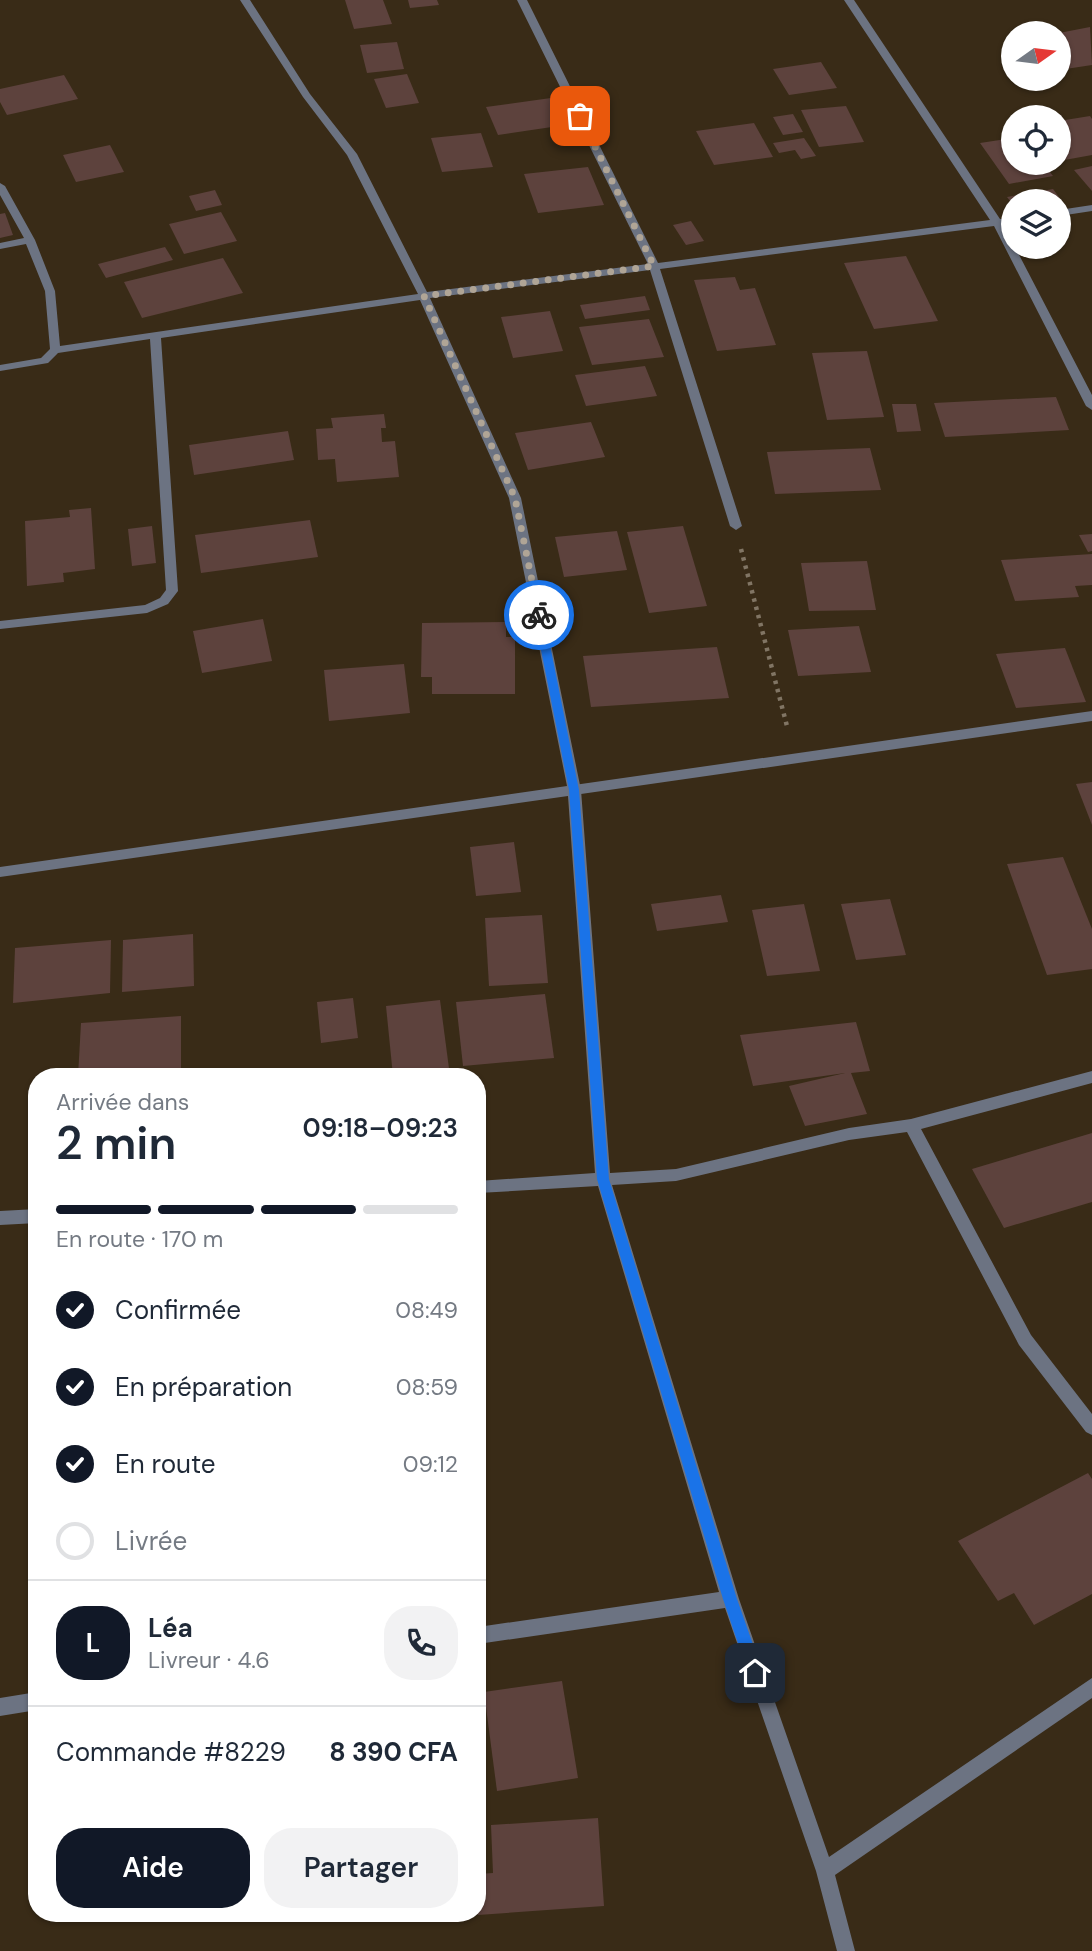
<!DOCTYPE html>
<html lang="fr">
<head>
<meta charset="utf-8">
<style>
  :root { --surface:#fff; --page:#f2f2f3; --text:#1f2937; --muted:#747a83; --line:#e0e1e3; --accent:#111827 }
  body { margin:0; font-family:"DM Sans",sans-serif; background:var(--page); color:var(--text); height:100vh; display:flex; flex-direction:column; font-size:26px; white-space:nowrap }
  * { box-sizing:border-box; margin:0 }
  p { font-size:23px; color:var(--muted) }
  .icon { flex:none; width:38px; height:38px; fill:none; stroke:currentColor; stroke-width:2; stroke-linecap:round; stroke-linejoin:round }
  .map { position:relative; flex:1; overflow:hidden }
  .drawer { position:absolute; left:28px; top:1068px; width:458px; height:854px; display:flex; flex-direction:column; background:var(--surface); border-radius:28px; box-shadow:0 2px 5px #0004 }
  .drawer>* { flex:none }
  .needle { width:46px; rotate:76deg }
  .controls { position:absolute; left:1001px; top:21px; display:grid; gap:14px }
  .controls a { display:grid; place-items:center; width:70px; height:70px; border-radius:50%; background:var(--surface); box-shadow:0 2px 5px #0004; font-size:35px }
  .pin { position:absolute; display:grid; place-items:center; width:60px; height:60px; color:#fff; margin:-30px; border-radius:14px; box-shadow:0 4px 10px #0006 }
  .courier { position:absolute; display:grid; place-items:center; width:70px; height:70px; margin:-35px; border:5px solid #1a73e8; border-radius:50%; background:#fff; color:#222; box-shadow:0 2px 9px #0007 }
  .overview em { font-style:normal; font-weight:600 }
  .overview div { display:flex; flex-direction:column-reverse }
  .overview { display:flex; align-items:center; justify-content:space-between; height:119px; padding:0 28px }
  h1 { font-size:46px; font-weight:600; line-height:52px }
  .bar { display:grid; grid-template-columns:repeat(4,1fr); gap:10px 7px; align-content:center; height:84px; padding:0 28px }
  .bar i { height:9px; border-radius:5px; background:var(--line) }
  .bar .on { background:var(--accent) }
  .bar p { grid-column:span 4 }
  .line { display:flex; align-items:center; gap:18px; padding:0 28px; border-top:2px solid var(--line) }
  .line div { flex:1 }
  .round { display:grid; place-items:center; flex:none; width:74px; height:74px; border-radius:28px; background:var(--page) }
  ol { padding:0 28px; list-style:none }
  li { display:flex; align-items:center; gap:21px; height:77px }
  li p { margin-inline-start:auto }
  li .icon { padding:7px; border-radius:50%; background:var(--accent); color:#fff; stroke-width:4 }
  li:last-child { color:var(--muted) }
  li i { width:38px; height:38px; border:4px solid var(--line); border-radius:50% }
  .primary-button { display:flex; gap:14px; margin-top:auto; padding:14px 28px }
  .primary-button a { flex:1; height:80px; border-radius:28px; background:var(--accent); color:#fff; font-size:28px; font-weight:600; line-height:80px; text-align:center }
  .primary-button a+a { background:var(--page); color:var(--text) }
  .map>svg:first-child { display:block }
  .building { fill:#5d423d }
  .lines { fill:none; stroke-linecap:round; stroke-linejoin:round }
  .path { stroke:#817564; stroke-width:4.5; stroke-dasharray:3.5 5; stroke-linecap:butt }
  .lane { fill:#6c7382; fill-rule:evenodd }
  .street { fill:#6c7382; fill-rule:evenodd }
  .route { fill:#1a73e8 }
  .done { stroke:#b0a596; stroke-width:7; stroke-dasharray:0 12.6 }
</style>
</head>
<body>
<div class="map">
<svg width="1092" height="1951" viewBox="0 0 1092 1951">
  <rect width="100%" height="100%" fill="#392b17"/>
  <g class="building">
    <polygon points="345,0 383,0 392,24 354,29"/>
    <polygon points="408,0 437,0 439,5 410,8"/>
    <polygon points="1090,27 1092,65 1059,70 1059,33"/>
    <polygon points="397,42 404,69 367,73 360,45"/>
    <polygon points="821,62 837,88 789,95 773,69"/>
    <polygon points="407,74 419,103 386,108 374,79"/>
    <polygon points="64,75 78,99 7,115 0,102 0,89"/>
    <polygon points="558,97 572,124 498,135 486,107"/>
    <polygon points="846,106 864,142 819,147 801,110"/>
    <polygon points="793,114 803,132 783,135 773,117"/>
    <polygon points="1090,116 1092,119 1092,155 1059,161 1059,121"/>
    <polygon points="754,123 773,157 714,165 696,131"/>
    <polygon points="481,133 493,167 442,172 431,138"/>
    <polygon points="804,138 816,156 801,159 795,150 779,153 773,143"/>
    <polygon points="1013,138 1013,163 1043,163 1053,176 1009,184 980,143"/>
    <polygon points="110,145 124,172 76,182 63,155"/>
    <polygon points="1092,166 1092,191 1074,170"/>
    <polygon points="588,167 604,205 538,213 524,174"/>
    <polygon points="1053,189 1065,205 1059,206 1059,201 1013,201 1013,205 1007,197"/>
    <polygon points="215,190 222,205 196,211 189,196"/>
    <polygon points="221,212 237,241 184,254 169,224"/>
    <polygon points="5,213 13,235 0,238 0,214"/>
    <polygon points="691,221 704,241 686,245 673,225"/>
    <polygon points="165,247 173,260 106,278 98,264"/>
    <polygon points="906,256 938,321 874,329 844,263"/>
    <polygon points="223,258 243,293 142,318 124,282"/>
    <polygon points="735,277 740,290 755,288 776,345 717,351 694,280"/>
    <polygon points="645,296 650,310 585,319 580,305"/>
    <polygon points="550,311 563,351 513,358 501,317"/>
    <polygon points="649,319 664,357 592,365 579,327"/>
    <polygon points="867,351 884,417 827,420 812,353"/>
    <polygon points="645,366 657,396 586,406 575,375"/>
    <polygon points="1056,397 1069,430 945,437 934,403"/>
    <polygon points="892,404 916,404 921,431 897,432"/>
    <polygon points="384,414 386,428 381,428 382,442 395,441 399,477 337,482 335,459 318,460 316,429 333,428 331,418"/>
    <polygon points="591,422 605,457 528,470 515,433"/>
    <polygon points="288,431 294,460 194,475 189,445"/>
    <polygon points="870,448 881,490 775,494 767,452"/>
    <polygon points="91,508 95,569 63,573 64,582 27,586 25,521 70,517 69,510"/>
    <polygon points="310,520 318,557 201,573 195,535"/>
    <polygon points="152,526 156,563 132,566 128,529"/>
    <polygon points="683,526 707,606 649,613 627,532"/>
    <polygon points="617,531 627,570 564,577 555,537"/>
    <polygon points="1092,534 1092,551 1088,552 1079,535"/>
    <polygon points="1092,554 1092,585 1075,586 1079,597 1015,601 1001,560"/>
    <polygon points="867,561 876,610 809,611 801,563"/>
    <polygon points="263,619 272,661 202,673 193,631"/>
    <polygon points="506,622 506,637 515,637 515,694 432,694 432,677 421,677 422,623"/>
    <polygon points="859,626 871,672 798,676 788,630"/>
    <polygon points="717,647 729,698 591,707 583,656"/>
    <polygon points="1065,648 1086,702 1016,708 996,654"/>
    <polygon points="404,664 410,713 329,721 324,670"/>
    <polygon points="1092,782 1092,825 1076,784"/>
    <polygon points="514,842 521,892 476,896 470,847"/>
    <polygon points="1063,857 1092,929 1092,969 1047,975 1007,864"/>
    <polygon points="721,895 728,922 657,931 651,904"/>
    <polygon points="890,899 906,955 856,960 841,904"/>
    <polygon points="804,904 820,971 767,976 752,910"/>
    <polygon points="542,915 548,983 489,986 485,918"/>
    <polygon points="193,934 194,986 122,992 123,940"/>
    <polygon points="111,940 110,993 13,1003 15,948"/>
    <polygon points="545,994 554,1058 463,1066 456,1002"/>
    <polygon points="353,998 358,1038 321,1043 317,1002"/>
    <polygon points="440,1000 450,1076 393,1076 386,1006"/>
    <polygon points="181,1016 181,1075 78,1076 81,1023"/>
    <polygon points="856,1022 870,1071 851,1073 867,1114 805,1126 789,1086 845,1073 753,1086 740,1035"/>
    <polygon points="1092,1133 1092,1202 1004,1228 972,1169"/>
    <polygon points="1088,1473 1092,1479 1092,1594 1034,1625 1014,1593 998,1601 958,1541"/>
    <polygon points="562,1681 578,1778 497,1791 484,1692"/>
    <polygon points="598,1818 604,1906 478,1915 478,1874 493,1873 491,1825"/>
  </g>
  <g class="lines">
    <polyline class="path" points="741,549 788,730"/>
    <polygon class="lane" points="1092,711 1092,721 574,795 567,790 574,785"/>
    <g class="street">
      <polygon points="240,0 250,0 310,94 357,154 427,292 648,264 517,0 527,0 658,263 990,220 844,0 854,0 1000,219 1013,217 1013,223 1003,224 1092,395 1092,410 1086,406 994,226 660,269 742,526 736,530 730,526 650,270 430,298 521,498 581,790 610,1173 676,1169 849,1128 911,1119 1092,1071 1092,1083 921,1129 1031,1335 1092,1414 1092,1435 1086,1432 1019,1345 907,1132 849,1140 676,1181 612,1185 739,1599 829,1857 1092,1678 1092,1698 835,1875 855,1951 837,1951 816,1871 725,1608 478,1644 478,1627 719,1592 598,1186 478,1193 478,1181 595,1173 568,796 0,877 0,867 567,786 509,498 420,300 161,338 178,591 168,604 147,613 0,629 0,621 145,605 160,598 166,590 150,339 58,353 48,363 0,371 0,365 41,358 50,349 45,291 26,244 0,249 0,243 24,238 0,195 0,183 5,186 35,240 55,291 60,346 418,294 347,155 303,97"/>
      <polygon points="1092,205 1092,211 1059,216 1059,210"/>
      <polygon points="37,1209 37,1223 0,1225 0,1211"/>
      <polygon points="37,1692 37,1710 0,1716 0,1698"/>
    </g>
  </g>
  <polygon class="route" points="539,612 544,615 579,790 609,1179 737,1599 763,1673 755,1680 748,1673 723,1599 597,1179 569,790 534,615"/>
  <g class="lines">
    <polyline class="done" points="539,615 515,498 424,296 654,266 580,116"/>
  </g>
</svg>
<div class="controls">
<a><svg class="needle" viewBox="-14 -14 28 28"><path d="M0-13l5 13h-10z" fill="#e53935"/><path d="M0 13l5-13h-10z" fill="#747a83"/></svg></a>
<a><svg class="icon" aria-label="locate" viewBox="0 0 24 24"><circle cx="12" cy="12" r="6"/><path d="M12 2v4M12 18v4M2 12h4M18 12h4"/></svg></a>
<a><svg class="icon" aria-label="layers" viewBox="0 0 24 24"><path d="M12 4l9 5-9 5-9-5zM3 14l9 5 9-5"/></svg></a>
</div>
<div class="pin" style="left:580px;top:116px;background:#ea580c"><svg class="icon" aria-label="bag" viewBox="0 0 24 24"><path d="M5 8h14l-1 12H6zM9 8a3 3 0 0 1 6 0"/></svg></div>
<div class="pin" style="left:755px;top:1673px;background:#1f2937"><svg class="icon" aria-label="home" viewBox="0 0 24 24"><path d="M3 11l9-7 9 7M6 9v11h12V9"/></svg></div>
<div class="courier" style="left:539px;top:615px"><svg class="icon" aria-label="bike" viewBox="0 0 24 24"><circle cx="6" cy="16" r="4"/><circle cx="18" cy="16" r="4"/><path d="M6 16l4-8h5l3 8M10 8l3 8H6M13 5h3"/></svg></div>
<section class="drawer">
<div class="overview"><div><h1>2 min</h1><p>Arrivée dans</p></div><em>09:18–09:23</em></div>
<div class="bar"><i class="on"></i><i class="on"></i><i class="on"></i><i></i><p>En route · 170 m</p></div>
<ol>
<li><svg class="icon" aria-label="check" viewBox="0 0 24 24"><path d="M5 12l5 5 9-10"/></svg>Confirmée<p>08:49</p></li>
<li><svg class="icon" aria-label="check" viewBox="0 0 24 24"><path d="M5 12l5 5 9-10"/></svg>En préparation<p>08:59</p></li>
<li><svg class="icon" aria-label="check" viewBox="0 0 24 24"><path d="M5 12l5 5 9-10"/></svg>En route<p>09:12</p></li>
<li><i></i>Livrée</li>
</ol>
<div class="line" style="height:126px"><b class="round" style="background:var(--accent);color:#fff">L</b><div><b>Léa</b><p>Livreur · 4.6</p></div><a class="round"><svg class="icon" aria-label="phone" viewBox="0 0 24 24"><path d="M5 4h4l2 5-3 2q2 4 5 5l2-3 5 2v4C11 20 4 13 5 4z"/></svg></a></div>
<div class="line" style="height:91px"><div>Commande #8229</div><b>8 390 CFA</b></div>
<div class="primary-button"><a>Aide</a><a>Partager</a></div>
</section>
</div>
</body>
</html>
